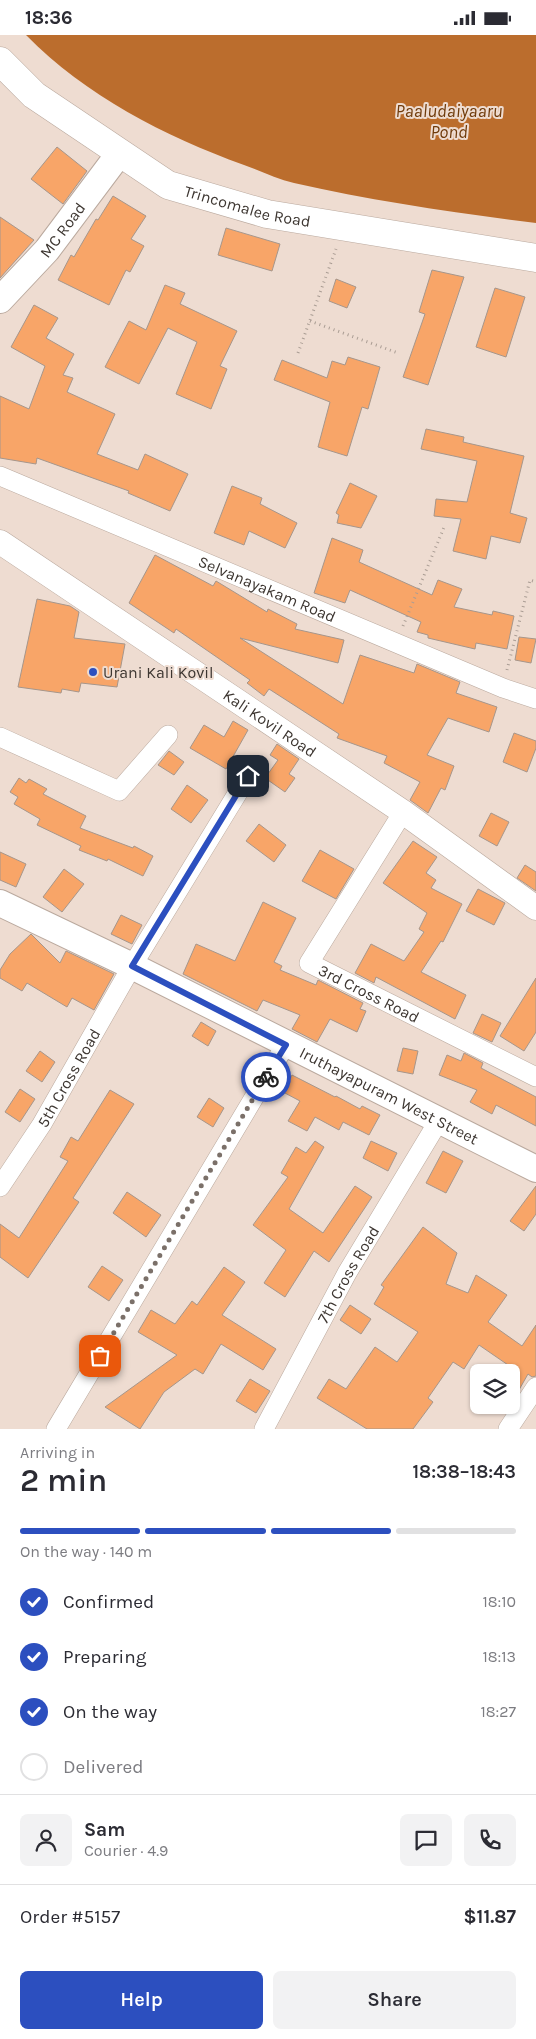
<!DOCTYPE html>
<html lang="en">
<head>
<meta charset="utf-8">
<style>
  :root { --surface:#fff; --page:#f2f2f3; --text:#2b2b33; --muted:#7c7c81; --line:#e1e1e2; --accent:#2c4fbf }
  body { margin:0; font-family:Karla,sans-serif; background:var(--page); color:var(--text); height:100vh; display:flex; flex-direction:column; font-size:19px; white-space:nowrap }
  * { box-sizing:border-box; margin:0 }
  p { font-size:16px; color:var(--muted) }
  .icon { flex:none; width:28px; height:28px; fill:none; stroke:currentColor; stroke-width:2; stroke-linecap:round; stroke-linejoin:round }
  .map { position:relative; height:1394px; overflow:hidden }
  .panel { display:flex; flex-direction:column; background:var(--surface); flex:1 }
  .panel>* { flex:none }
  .buttons { position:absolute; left:470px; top:1329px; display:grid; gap:10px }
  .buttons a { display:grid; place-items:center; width:50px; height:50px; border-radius:8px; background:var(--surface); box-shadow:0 1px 4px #0004; font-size:25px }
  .pin { position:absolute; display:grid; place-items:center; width:42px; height:42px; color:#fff; margin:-21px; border-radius:10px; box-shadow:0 2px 8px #0006 }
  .courier { position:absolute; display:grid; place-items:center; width:50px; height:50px; margin:-25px; border:4px solid #2c4fbf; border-radius:50%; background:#fff; color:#222; box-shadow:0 1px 6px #0007 }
  .summary em { font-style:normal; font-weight:600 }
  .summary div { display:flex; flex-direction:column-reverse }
  .summary { display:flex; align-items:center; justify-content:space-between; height:85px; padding:0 20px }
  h1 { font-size:32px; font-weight:600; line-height:38px }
  .bar { display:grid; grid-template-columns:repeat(4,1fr); gap:8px 5px; align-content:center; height:60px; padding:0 20px }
  .bar i { height:6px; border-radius:4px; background:var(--line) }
  .bar .current { background:var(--accent) }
  .bar p { grid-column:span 4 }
  .line { display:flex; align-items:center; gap:12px; padding:0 20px; border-top:1px solid var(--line) }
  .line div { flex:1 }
  .round { display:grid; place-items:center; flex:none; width:52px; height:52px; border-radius:8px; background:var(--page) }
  ol { padding:0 20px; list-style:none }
  li { display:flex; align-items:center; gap:15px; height:55px }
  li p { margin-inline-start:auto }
  li .icon { padding:5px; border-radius:50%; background:var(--accent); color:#fff; stroke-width:4 }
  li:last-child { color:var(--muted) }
  li i { width:28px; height:28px; border:2px solid var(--line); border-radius:50% }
  .primary-button { display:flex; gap:10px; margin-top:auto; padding:10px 20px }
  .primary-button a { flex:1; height:58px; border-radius:8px; background:var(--accent); color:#fff; font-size:20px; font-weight:600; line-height:58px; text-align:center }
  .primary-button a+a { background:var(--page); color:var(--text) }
  .status { display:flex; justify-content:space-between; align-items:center; height:35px; padding:0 25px; background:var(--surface); direction:ltr }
  .status svg { height:14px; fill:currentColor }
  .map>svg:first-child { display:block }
  .water { fill:#bb6d2d }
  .building { fill:#f8a568; stroke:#a6968b }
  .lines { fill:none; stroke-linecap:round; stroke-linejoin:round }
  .minor-casing { stroke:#baa99e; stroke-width:20 }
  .tertiary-casing { stroke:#baa99e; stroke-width:25 }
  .secondary-casing { stroke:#baa99e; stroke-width:28 }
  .trunk-casing { stroke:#baa99e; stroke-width:29 }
  .path { stroke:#aa9d94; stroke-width:3; stroke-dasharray:1 4; stroke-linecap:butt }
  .minor { stroke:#fff; stroke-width:19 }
  .tertiary { stroke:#fff; stroke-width:24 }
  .secondary { stroke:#fff; stroke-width:26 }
  .trunk { stroke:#fff; stroke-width:28 }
  .done { stroke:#7b7069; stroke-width:5; stroke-dasharray:0 9 }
  .route { stroke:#2c4fbf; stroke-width:6 }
  .poi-dot { fill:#2c4fbf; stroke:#eedcd1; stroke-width:2 }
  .labels { text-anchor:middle; stroke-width:4; stroke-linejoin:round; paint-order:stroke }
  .street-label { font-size:16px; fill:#3d3631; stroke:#eedcd1 }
  .poi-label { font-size:16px; fill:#3d3631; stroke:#eedcd1; text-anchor:start }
  .water-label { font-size:18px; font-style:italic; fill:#703b0b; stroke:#eedcd1 }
</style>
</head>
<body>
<div class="status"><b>18:36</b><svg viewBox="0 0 49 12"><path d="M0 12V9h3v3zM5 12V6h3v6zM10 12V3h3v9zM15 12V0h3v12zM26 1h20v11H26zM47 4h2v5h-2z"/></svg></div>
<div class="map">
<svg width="536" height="1394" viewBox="0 0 536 1394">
  <rect width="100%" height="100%" fill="#eedcd1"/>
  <path class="water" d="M26 0H536V188C456 178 373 166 294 148 277 144 261 136 244 130 164 101 86 61 26 0Z"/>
  <g class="building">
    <polygon points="57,112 87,136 63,169 31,144"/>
    <polygon points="113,161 146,181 131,204 144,211 130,237 126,235 109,270 58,245 71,220 74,222 96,184 98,185"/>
    <polygon points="0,182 34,205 0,243"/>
    <polygon points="226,193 280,209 272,236 218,220"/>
    <polygon points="432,235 464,242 428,350 403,342 425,279 419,277"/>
    <polygon points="336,244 356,252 347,273 329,266"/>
    <polygon points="165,250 185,258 180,269 237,296 220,331 227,334 211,374 176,359 197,307 168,293 139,349 105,332 129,286 146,295"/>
    <polygon points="495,253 525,262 506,322 476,312"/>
    <polygon points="34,270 58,283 46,303 74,319 63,340 73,343 67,357 115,379 97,419 138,435 145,419 188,439 170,476 128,458 129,456 37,423 36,429 0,423 0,361 29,374 45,331 11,312"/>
    <polygon points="348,322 380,332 368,374 362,372 347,421 318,412 330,367 274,345 282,325 327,343 332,326 345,330"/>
    <polygon points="426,394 464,402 463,407 524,421 510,478 527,483 520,508 491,501 486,524 453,516 461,484 434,481 436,464 467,467 477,426 421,414"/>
    <polygon points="350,448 377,461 361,493 337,488 339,480 336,478"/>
    <polygon points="232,451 262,463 260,469 297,488 285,513 249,496 244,510 214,498"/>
    <polygon points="332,503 363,515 359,527 432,560 438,545 462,554 454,572 492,580 493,576 514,581 507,614 476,608 475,614 428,603 428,600 417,597 421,587 350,555 345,568 314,558"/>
    <polygon points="155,520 213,551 216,546 267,577 268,574 297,589 295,594 344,605 338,628 240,603 343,669 360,620 414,638 417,629 460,647 456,658 497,672 489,697 448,683 427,720 454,731 445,755 441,753 428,778 410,765 420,747 384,728 387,721 337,703 339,699 269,654 264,661 247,648 250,645 176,594 174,598 129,568"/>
    <polygon points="37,564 70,571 79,577 74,603 125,609 117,652 81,648 79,657 62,654 61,658 18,652"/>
    <polygon points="519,602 536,604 531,628 515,625"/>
    <polygon points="233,686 248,695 226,734 190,713 204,690 224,702"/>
    <polygon points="514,698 536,706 536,713 527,737 503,727"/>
    <polygon points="277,709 299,724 289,739 295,743 285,757 265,743 278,725 270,720"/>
    <polygon points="169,716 184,727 174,740 158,730"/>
    <polygon points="19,743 26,748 29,744 47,754 43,759 86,781 80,793 133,813 134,811 153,821 143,841 108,824 107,826 79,815 81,811 37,790 40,784 14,769 18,762 10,757"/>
    <polygon points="187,750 208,765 191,788 171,774"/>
    <polygon points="491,778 509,787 497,811 479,801"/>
    <polygon points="259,789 286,810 274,827 246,806"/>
    <polygon points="413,806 437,822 426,838 436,845 431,853 462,869 443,907 441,906 421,937 466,960 455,984 376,942 374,948 355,938 371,909 404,926 424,897 419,894 427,878 383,848"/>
    <polygon points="320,815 354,834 336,864 302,846"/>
    <polygon points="0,817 26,829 16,852 0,845"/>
    <polygon points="525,830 536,837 536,856 517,843"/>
    <polygon points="64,834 84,849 62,877 43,862"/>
    <polygon points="478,854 505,868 494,890 466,876"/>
    <polygon points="263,867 296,883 274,927 282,931 280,935 316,950 318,945 363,968 360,974 366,976 357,997 330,984 317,1007 292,994 300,980 263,965 257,976 183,939 196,909 235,926"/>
    <polygon points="121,880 142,890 132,909 111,899"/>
    <polygon points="31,899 60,928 66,916 114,939 94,975 72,963 67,972 27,948 22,956 0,943 0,935 10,919"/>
    <polygon points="536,943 536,997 524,1016 500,1001"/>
    <polygon points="482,979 501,988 492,1007 473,998"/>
    <polygon points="201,987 216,996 208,1011 192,1001"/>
    <polygon points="403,1013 418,1016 413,1039 397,1036"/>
    <polygon points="40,1016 55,1027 42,1047 26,1036"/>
    <polygon points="464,1018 483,1028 481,1033 536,1062 536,1091 496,1070 492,1079 470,1067 477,1055 439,1040 447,1020 461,1026"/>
    <polygon points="292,1040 335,1062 336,1061 360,1074 362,1071 380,1080 369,1100 343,1087 339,1095 315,1082 307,1096 288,1086 300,1066 283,1057"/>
    <polygon points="20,1054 35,1064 20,1087 5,1077"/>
    <polygon points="110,1055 134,1069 73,1163 79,1167 28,1243 0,1222 0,1189 19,1203 68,1126 60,1122 71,1102 78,1106"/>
    <polygon points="209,1063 224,1073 213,1092 197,1082"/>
    <polygon points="315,1106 324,1112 289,1174 323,1198 355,1151 372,1162 329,1227 314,1216 285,1262 264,1248 286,1215 253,1190 288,1142 281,1138 296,1112 306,1118"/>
    <polygon points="371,1106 397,1118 388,1136 363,1123"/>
    <polygon points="443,1116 463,1126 446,1158 426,1148"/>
    <polygon points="536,1151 536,1179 524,1196 510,1186"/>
    <polygon points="127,1157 161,1180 146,1202 113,1178"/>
    <polygon points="423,1192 457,1218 446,1249 468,1258 476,1240 507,1260 488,1287 522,1311 536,1290 536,1341 532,1342 528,1339 511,1369 511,1332 479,1310 464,1334 453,1327 428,1363 433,1367 413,1394 367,1394 317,1363 329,1344 346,1354 375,1312 397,1327 418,1297 374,1269 384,1252 381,1250"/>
    <polygon points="102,1231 123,1245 109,1266 88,1252"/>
    <polygon points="224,1232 245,1247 222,1280 276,1314 263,1335 221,1309 203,1339 195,1334 164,1357 140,1394 105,1372 177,1320 138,1297 151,1275 175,1289 192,1266 197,1270"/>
    <polygon points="350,1270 371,1284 361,1299 340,1285"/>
    <polygon points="250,1344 270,1356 256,1378 236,1366"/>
  </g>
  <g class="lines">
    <g class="minor-casing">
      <g id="minor">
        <path id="s1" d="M0 441 503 653 536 664"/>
        <polyline points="0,702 119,756 168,700"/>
        <path id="s2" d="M403 777 309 928 536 1042"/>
        <path id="s3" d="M0 1152 42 1089 132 931 248 741"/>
        <polyline points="56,1394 286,1009"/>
        <path id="s4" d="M264 1394 347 1238 438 1087"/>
        <polyline points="508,1394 536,1352"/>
      </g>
    </g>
    <g class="tertiary-casing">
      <g id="tertiary">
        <path id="s5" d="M0 507 403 777 536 873"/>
      </g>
    </g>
    <g class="secondary-casing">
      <g id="secondary">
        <path id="s6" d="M0 265 47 215 119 119"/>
        <path id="s7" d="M0 868 132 931 536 1134"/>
      </g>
    </g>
    <g class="trunk-casing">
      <g id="trunk">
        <path id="s8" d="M0 26 34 60 168 150 267 179 536 223"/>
      </g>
    </g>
    <g class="path">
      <polyline points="310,286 398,318"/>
      <polyline points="298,318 336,214"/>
      <polyline points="403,591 445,490"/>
      <polyline points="507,635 530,545 536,547"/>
    </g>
    <use href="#minor" class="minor"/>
    <use href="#tertiary" class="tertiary"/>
    <use href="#secondary" class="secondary"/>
    <use href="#trunk" class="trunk"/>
  </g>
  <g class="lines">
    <polyline class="done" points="100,1321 266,1042"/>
    <polyline class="route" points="248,741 132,931 286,1010 266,1042"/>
  </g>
  <circle class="poi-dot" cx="93" cy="637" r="5"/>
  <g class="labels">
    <g class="street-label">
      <text dy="6" stroke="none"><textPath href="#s8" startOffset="292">Trincomalee Road</textPath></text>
      <text dy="6" stroke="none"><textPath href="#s6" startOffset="94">MC Road</textPath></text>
      <text dy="6" stroke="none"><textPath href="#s1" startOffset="290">Selvanayakam Road</textPath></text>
      <text dy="6" stroke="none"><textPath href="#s5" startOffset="325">Kali Kovil Road</textPath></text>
      <text dy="6" stroke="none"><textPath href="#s2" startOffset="245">3rd Cross Road</textPath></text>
      <text dy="6" stroke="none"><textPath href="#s3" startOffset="129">5th Cross Road</textPath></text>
      <text dy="6" stroke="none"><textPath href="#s7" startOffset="434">Iruthayapuram West Street</textPath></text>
      <text dy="6" stroke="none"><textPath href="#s4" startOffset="176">7th Cross Road</textPath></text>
    </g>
    <g class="poi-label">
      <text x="103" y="643">Urani Kali Kovil</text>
    </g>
    <g class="water-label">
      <text x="449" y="82">Paaludaiyaaru<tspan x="449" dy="21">Pond</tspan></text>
    </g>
  </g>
</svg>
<div class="buttons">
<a><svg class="icon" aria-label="layers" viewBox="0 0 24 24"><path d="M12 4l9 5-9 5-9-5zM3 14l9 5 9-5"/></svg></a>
</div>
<div class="pin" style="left:100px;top:1321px;background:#ea580c"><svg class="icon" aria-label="bag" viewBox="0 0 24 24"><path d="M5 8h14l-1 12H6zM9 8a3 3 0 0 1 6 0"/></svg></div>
<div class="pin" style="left:248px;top:741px;background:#1f2937"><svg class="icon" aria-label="home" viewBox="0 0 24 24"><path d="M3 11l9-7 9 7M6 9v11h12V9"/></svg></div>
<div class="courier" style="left:266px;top:1042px"><svg class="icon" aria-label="bike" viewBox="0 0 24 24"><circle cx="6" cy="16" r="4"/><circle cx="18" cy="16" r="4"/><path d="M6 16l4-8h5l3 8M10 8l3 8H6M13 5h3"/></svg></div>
</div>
<section class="panel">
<div class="summary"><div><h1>2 min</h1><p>Arriving in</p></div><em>18:38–18:43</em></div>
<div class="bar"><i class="current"></i><i class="current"></i><i class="current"></i><i></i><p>On the way · 140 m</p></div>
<ol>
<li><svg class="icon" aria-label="check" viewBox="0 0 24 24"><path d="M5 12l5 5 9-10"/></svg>Confirmed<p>18:10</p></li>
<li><svg class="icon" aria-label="check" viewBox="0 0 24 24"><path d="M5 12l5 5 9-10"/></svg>Preparing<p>18:13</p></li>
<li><svg class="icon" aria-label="check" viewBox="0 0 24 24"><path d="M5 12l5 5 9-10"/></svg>On the way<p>18:27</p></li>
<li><i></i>Delivered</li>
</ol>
<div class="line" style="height:90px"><a class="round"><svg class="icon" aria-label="person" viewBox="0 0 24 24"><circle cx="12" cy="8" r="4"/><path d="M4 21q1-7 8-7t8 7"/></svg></a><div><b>Sam</b><p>Courier · 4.9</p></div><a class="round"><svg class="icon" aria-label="chat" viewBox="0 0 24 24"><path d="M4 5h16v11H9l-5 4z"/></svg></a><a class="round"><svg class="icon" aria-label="phone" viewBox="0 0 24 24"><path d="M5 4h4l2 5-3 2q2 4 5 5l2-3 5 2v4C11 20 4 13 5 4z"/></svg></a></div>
<div class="line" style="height:65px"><div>Order #5157</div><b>$11.87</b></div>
<div class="primary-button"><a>Help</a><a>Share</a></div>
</section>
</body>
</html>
